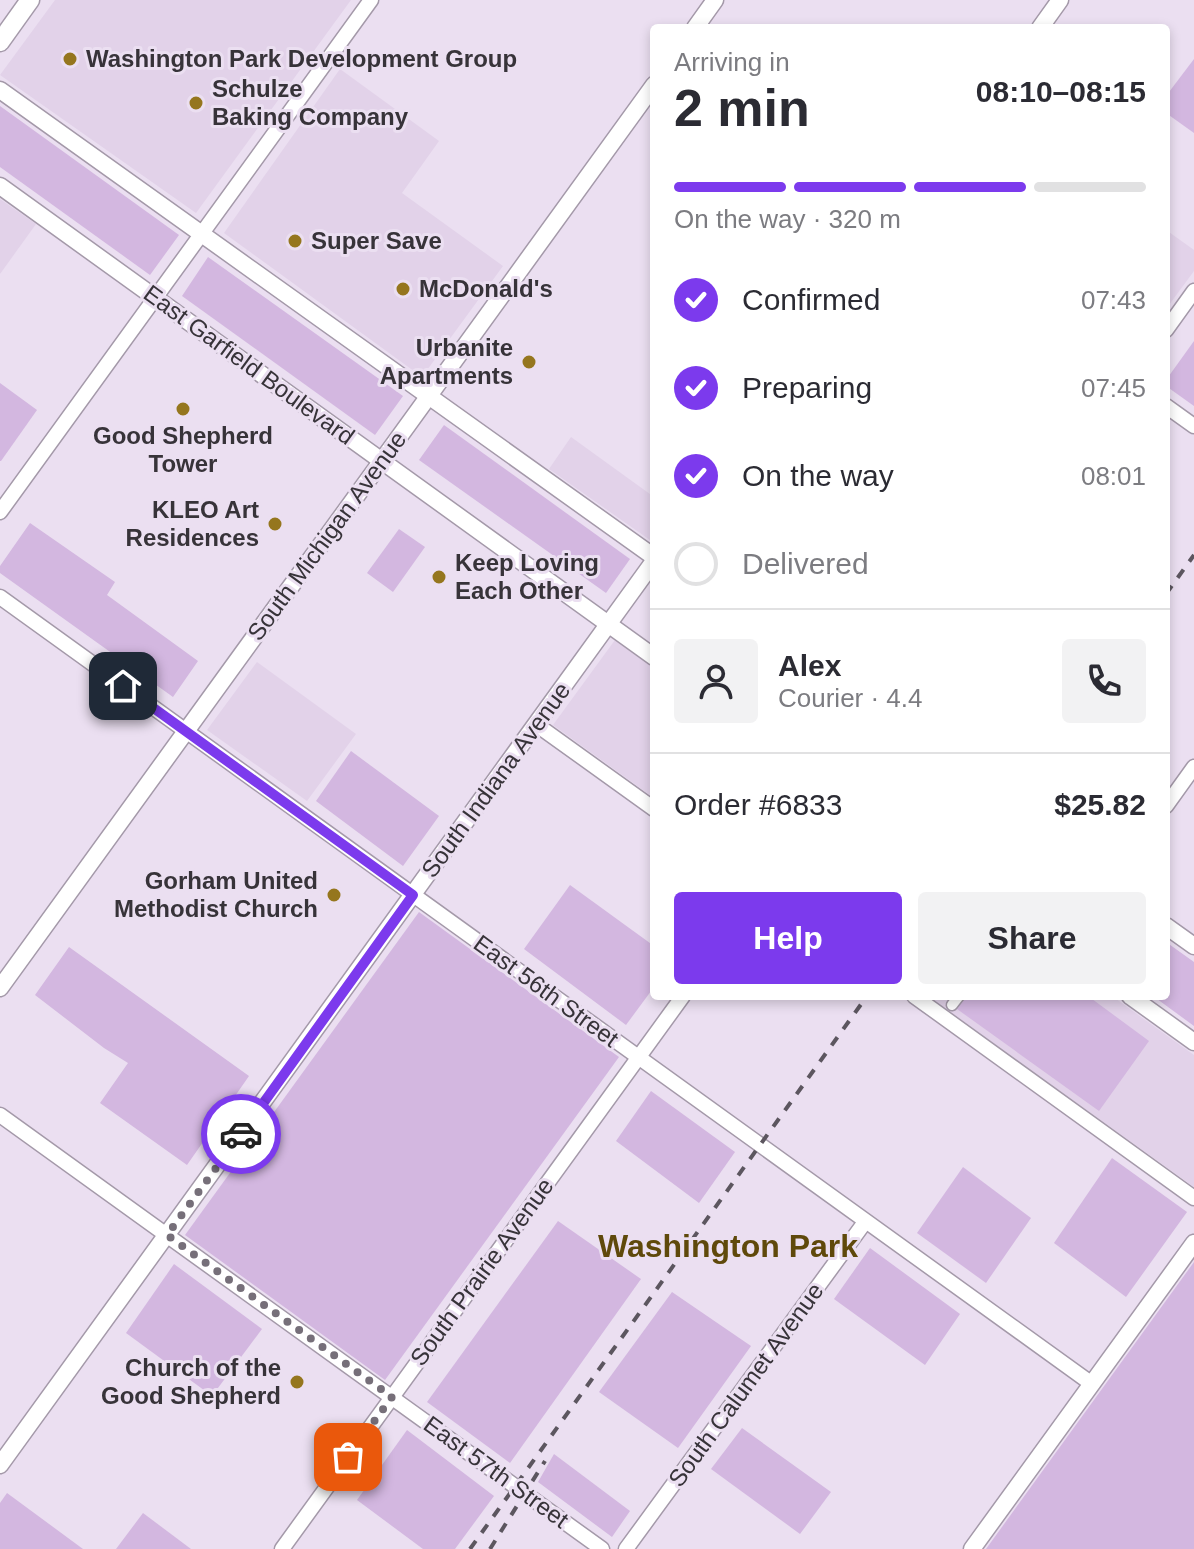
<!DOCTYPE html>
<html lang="en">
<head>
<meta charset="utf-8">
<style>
  :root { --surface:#fff; --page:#f2f2f3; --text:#2b2b33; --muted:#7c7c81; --line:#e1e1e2; --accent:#7c3aed }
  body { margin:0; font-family:Helvetica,sans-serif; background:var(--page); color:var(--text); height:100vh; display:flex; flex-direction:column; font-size:30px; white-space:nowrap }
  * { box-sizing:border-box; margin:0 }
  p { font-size:26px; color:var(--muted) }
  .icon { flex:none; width:44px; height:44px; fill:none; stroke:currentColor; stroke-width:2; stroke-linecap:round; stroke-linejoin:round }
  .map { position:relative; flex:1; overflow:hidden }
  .side { position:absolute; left:650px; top:24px; width:520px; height:976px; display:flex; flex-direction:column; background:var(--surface); border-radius:8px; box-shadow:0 4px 12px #0003 }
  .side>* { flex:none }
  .pin { position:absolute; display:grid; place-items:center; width:68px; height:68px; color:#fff; margin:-34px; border-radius:16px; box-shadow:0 4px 12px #0006 }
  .courier { position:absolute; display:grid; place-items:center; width:80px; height:80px; margin:-40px; border:6px solid #7c3aed; border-radius:50%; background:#fff; color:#222; box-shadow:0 2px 10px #0007 }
  .overview em { font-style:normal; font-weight:800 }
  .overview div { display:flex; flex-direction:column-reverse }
  .overview { display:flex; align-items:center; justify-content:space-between; height:136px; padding:0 24px }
  h1 { font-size:52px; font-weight:800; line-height:60px }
  .bar { display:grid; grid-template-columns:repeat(4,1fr); gap:12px 8px; align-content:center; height:96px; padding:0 24px }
  .bar i { height:10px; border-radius:6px; background:var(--line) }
  .bar .selected { background:var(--accent) }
  .bar p { grid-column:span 4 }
  .line { display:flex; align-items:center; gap:20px; padding:0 24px; border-top:2px solid var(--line) }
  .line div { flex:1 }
  .round { display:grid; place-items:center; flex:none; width:84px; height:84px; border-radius:8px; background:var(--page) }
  ol { padding:0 24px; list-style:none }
  li { display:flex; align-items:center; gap:24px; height:88px }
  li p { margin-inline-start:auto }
  li .icon { padding:8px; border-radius:50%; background:var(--accent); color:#fff; stroke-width:4 }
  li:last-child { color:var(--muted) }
  li i { width:44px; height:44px; border:4px solid var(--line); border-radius:50% }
  .primary-button { display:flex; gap:16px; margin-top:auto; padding:16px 24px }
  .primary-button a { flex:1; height:92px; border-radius:8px; background:var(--accent); color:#fff; font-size:32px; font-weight:800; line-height:92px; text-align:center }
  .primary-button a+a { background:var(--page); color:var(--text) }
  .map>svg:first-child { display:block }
  .built { fill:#e2d2e9 }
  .green { fill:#d3b7e0 }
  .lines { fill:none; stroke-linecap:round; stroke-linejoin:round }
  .pedestrian-casing { stroke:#a499a9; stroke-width:13 }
  .minor-casing { stroke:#a499a9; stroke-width:17 }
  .tertiary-casing { stroke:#a499a9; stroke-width:19 }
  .secondary-casing { stroke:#a499a9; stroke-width:21 }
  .pedestrian { stroke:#fff; stroke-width:10 }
  .minor { stroke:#fff; stroke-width:14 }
  .tertiary { stroke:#fff; stroke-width:16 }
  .secondary { stroke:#fff; stroke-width:18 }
  .rail { stroke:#5c565f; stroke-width:4; stroke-dasharray:10 10; stroke-linecap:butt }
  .done { stroke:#766f79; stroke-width:8; stroke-dasharray:0 14.4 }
  .route { stroke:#7c3aed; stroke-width:10 }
  .poi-dot { fill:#95761e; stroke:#ebdff1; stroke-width:3 }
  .labels { text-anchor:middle; stroke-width:6; stroke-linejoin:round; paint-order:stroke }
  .poi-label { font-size:24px; font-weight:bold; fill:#373339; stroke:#ebdff1; text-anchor:start }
  .street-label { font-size:24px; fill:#373339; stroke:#ebdff1 }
  .district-label { font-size:32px; font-weight:bold; fill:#5f490b; stroke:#ebdff1 }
</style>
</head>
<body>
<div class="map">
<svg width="1194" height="1549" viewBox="0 0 1194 1549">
  <rect width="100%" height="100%" fill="#ebdff1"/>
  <g class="built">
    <polygon points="55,0 351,0 196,213 0,75"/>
    <polygon points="340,69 439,141 402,193 503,266 422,377 224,233"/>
    <polygon points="0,199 36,224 0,274"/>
    <polygon points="1166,230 1194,250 1194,271 1166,309"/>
    <polygon points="571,437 654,497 654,534 650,540 549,469"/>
    <polygon points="615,640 654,668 654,798 553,725"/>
    <polygon points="257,662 356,734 307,801 207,730"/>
    <polygon points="928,996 1112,996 1194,1055 1194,1187"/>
  </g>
  <g class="green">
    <polygon points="1194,59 1194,133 1166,113 1166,96"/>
    <polygon points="0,106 179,235 150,275 0,167"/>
    <polygon points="208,257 403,396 375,435 182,296"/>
    <polygon points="1194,341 1194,406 1166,386 1166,380"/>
    <polygon points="0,383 37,410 1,461 0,461"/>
    <polygon points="444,425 630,559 606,593 419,460"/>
    <polygon points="30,523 115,582 107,595 198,661 173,697 0,573 0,566"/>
    <polygon points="399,529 425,547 393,592 367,573"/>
    <polygon points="351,751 439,816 403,866 316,801"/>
    <polygon points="570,885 654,946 654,987 626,1025 524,949"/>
    <polygon points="419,912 619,1057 385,1380 185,1235"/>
    <polygon points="1166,942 1194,962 1194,1026 1153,996 1166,996"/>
    <polygon points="69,947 249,1076 187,1165 100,1103 128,1063 104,1048 35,995"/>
    <polygon points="967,996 1088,996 1149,1041 1099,1111 957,1009"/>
    <polygon points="651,1091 735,1152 699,1203 616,1141"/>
    <polygon points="1112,1158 1187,1212 1126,1297 1054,1243"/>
    <polygon points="963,1167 1031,1218 986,1283 917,1233"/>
    <polygon points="558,1221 641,1279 510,1463 427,1402"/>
    <polygon points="870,1248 960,1314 925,1365 834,1299"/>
    <polygon points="1194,1262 1194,1549 986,1549"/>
    <polygon points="174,1264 262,1329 212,1396 126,1333"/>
    <polygon points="672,1292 751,1346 678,1448 599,1392"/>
    <polygon points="742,1428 831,1492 800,1534 711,1469"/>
    <polygon points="407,1430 494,1496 455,1549 423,1549 357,1500"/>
    <polygon points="554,1454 630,1511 612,1537 538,1482"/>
    <polygon points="7,1493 83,1549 0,1549 0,1503"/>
    <polygon points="143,1513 191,1549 116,1549"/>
  </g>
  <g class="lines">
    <g class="pedestrian-casing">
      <polyline id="pedestrian" points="952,1005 959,996"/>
    </g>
    <g class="minor-casing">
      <g id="minor">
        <polyline points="1166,330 1194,291"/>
        <polyline points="1166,406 1194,426"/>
        <polyline points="0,512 371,0"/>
        <polyline points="0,597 1092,1384"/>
        <polyline points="537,725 654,809"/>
        <polyline points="1166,806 1194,767"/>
        <polyline points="914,996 1194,1198"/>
        <polyline points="0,1115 602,1549"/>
        <polyline points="282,1549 683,996"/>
        <polyline points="626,1549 865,1222"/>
      </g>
    </g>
    <g class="tertiary-casing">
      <g id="tertiary">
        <polyline points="695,28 715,0"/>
        <polyline points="1040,28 1060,0"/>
        <polyline points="0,90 654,557"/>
        <polyline points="0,186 654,657"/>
        <polyline points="1166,926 1194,946"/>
        <polyline points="0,988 654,85"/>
        <polyline points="1130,996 1194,1042"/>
        <polyline points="0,1465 654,561"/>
        <polyline points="972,1549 1194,1243"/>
      </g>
    </g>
    <g class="secondary-casing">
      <polyline id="secondary" points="0,42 30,0"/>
    </g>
    <use href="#pedestrian" class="pedestrian"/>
    <use href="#minor" class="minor"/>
    <use href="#tertiary" class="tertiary"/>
    <use href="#secondary" class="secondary"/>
    <g class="rail">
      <polyline points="1166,594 1194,555"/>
      <polyline points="470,1549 867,996"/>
      <polyline points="490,1549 545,1461"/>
    </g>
  </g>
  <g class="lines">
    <polyline class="done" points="241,1134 167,1235 392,1397 348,1457"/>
    <polyline class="route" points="123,686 413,895 241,1134"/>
  </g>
  <g class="poi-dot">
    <circle cx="70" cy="59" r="8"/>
    <circle cx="196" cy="103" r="8"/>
    <circle cx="295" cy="241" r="8"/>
    <circle cx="403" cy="289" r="8"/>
    <circle cx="529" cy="362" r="8"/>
    <circle cx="183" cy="409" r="8"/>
    <circle cx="275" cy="524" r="8"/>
    <circle cx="439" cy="577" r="8"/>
    <circle cx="334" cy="895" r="8"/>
    <circle cx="297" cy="1382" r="8"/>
  </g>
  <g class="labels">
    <g class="poi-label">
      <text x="86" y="67">Washington Park Development Group</text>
      <text x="212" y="97">Schulze<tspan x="212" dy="28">Baking Company</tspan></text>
      <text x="311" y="249">Super Save</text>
      <text x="419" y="297">McDonald's</text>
      <text x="513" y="356" text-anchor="end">Urbanite<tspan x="513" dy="28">Apartments</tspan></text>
      <text x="183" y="444" text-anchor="middle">Good Shepherd<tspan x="183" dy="28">Tower</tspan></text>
      <text x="259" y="518" text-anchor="end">KLEO Art<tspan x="259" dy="28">Residences</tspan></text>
      <text x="455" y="571">Keep Loving<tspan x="455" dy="28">Each Other</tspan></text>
      <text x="318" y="889" text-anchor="end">Gorham United<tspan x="318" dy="28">Methodist Church</tspan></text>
      <text x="281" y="1376" text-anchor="end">Church of the<tspan x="281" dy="28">Good Shepherd</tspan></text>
    </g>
    <g class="street-label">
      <text transform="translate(249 365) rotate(36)" y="8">East Garfield Boulevard</text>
      <text transform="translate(327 536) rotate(-54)" y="8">South Michigan Avenue</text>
      <text transform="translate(496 780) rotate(-54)" y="8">South Indiana Avenue</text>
      <text transform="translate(546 991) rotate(36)" y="8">East 56th Street</text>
      <text transform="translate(482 1272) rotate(-54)" y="8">South Prairie Avenue</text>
      <text transform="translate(746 1385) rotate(-54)" y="8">South Calumet Avenue</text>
      <text transform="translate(496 1472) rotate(36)" y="8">East 57th Street</text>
    </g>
    <g class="district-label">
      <text x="728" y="1257">Washington Park</text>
    </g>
  </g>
</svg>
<div class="pin" style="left:348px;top:1457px;background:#ea580c"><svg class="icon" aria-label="bag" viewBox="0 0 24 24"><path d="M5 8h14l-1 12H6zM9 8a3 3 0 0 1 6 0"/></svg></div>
<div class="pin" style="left:123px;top:686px;background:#1f2937"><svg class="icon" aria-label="home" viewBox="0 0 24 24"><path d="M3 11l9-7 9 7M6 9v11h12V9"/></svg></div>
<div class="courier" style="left:241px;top:1134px"><svg class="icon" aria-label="car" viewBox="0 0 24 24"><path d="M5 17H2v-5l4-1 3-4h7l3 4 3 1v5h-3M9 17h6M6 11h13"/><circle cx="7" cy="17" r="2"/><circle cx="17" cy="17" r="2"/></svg></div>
<section class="side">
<div class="overview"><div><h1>2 min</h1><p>Arriving in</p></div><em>08:10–08:15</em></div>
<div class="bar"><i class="selected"></i><i class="selected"></i><i class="selected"></i><i></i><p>On the way · 320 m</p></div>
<ol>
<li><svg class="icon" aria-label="check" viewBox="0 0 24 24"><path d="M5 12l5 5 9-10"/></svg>Confirmed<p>07:43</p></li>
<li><svg class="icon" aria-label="check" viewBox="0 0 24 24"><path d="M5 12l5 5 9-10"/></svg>Preparing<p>07:45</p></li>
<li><svg class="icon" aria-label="check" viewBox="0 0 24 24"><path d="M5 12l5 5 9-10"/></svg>On the way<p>08:01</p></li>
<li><i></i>Delivered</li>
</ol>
<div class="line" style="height:144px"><a class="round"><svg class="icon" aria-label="person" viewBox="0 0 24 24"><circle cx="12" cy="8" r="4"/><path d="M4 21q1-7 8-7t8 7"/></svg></a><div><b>Alex</b><p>Courier · 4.4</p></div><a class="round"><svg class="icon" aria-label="phone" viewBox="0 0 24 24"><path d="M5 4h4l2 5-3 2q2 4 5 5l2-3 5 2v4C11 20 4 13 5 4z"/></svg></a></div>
<div class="line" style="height:104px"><div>Order #6833</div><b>$25.82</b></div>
<div class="primary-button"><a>Help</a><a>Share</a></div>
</section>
</div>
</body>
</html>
